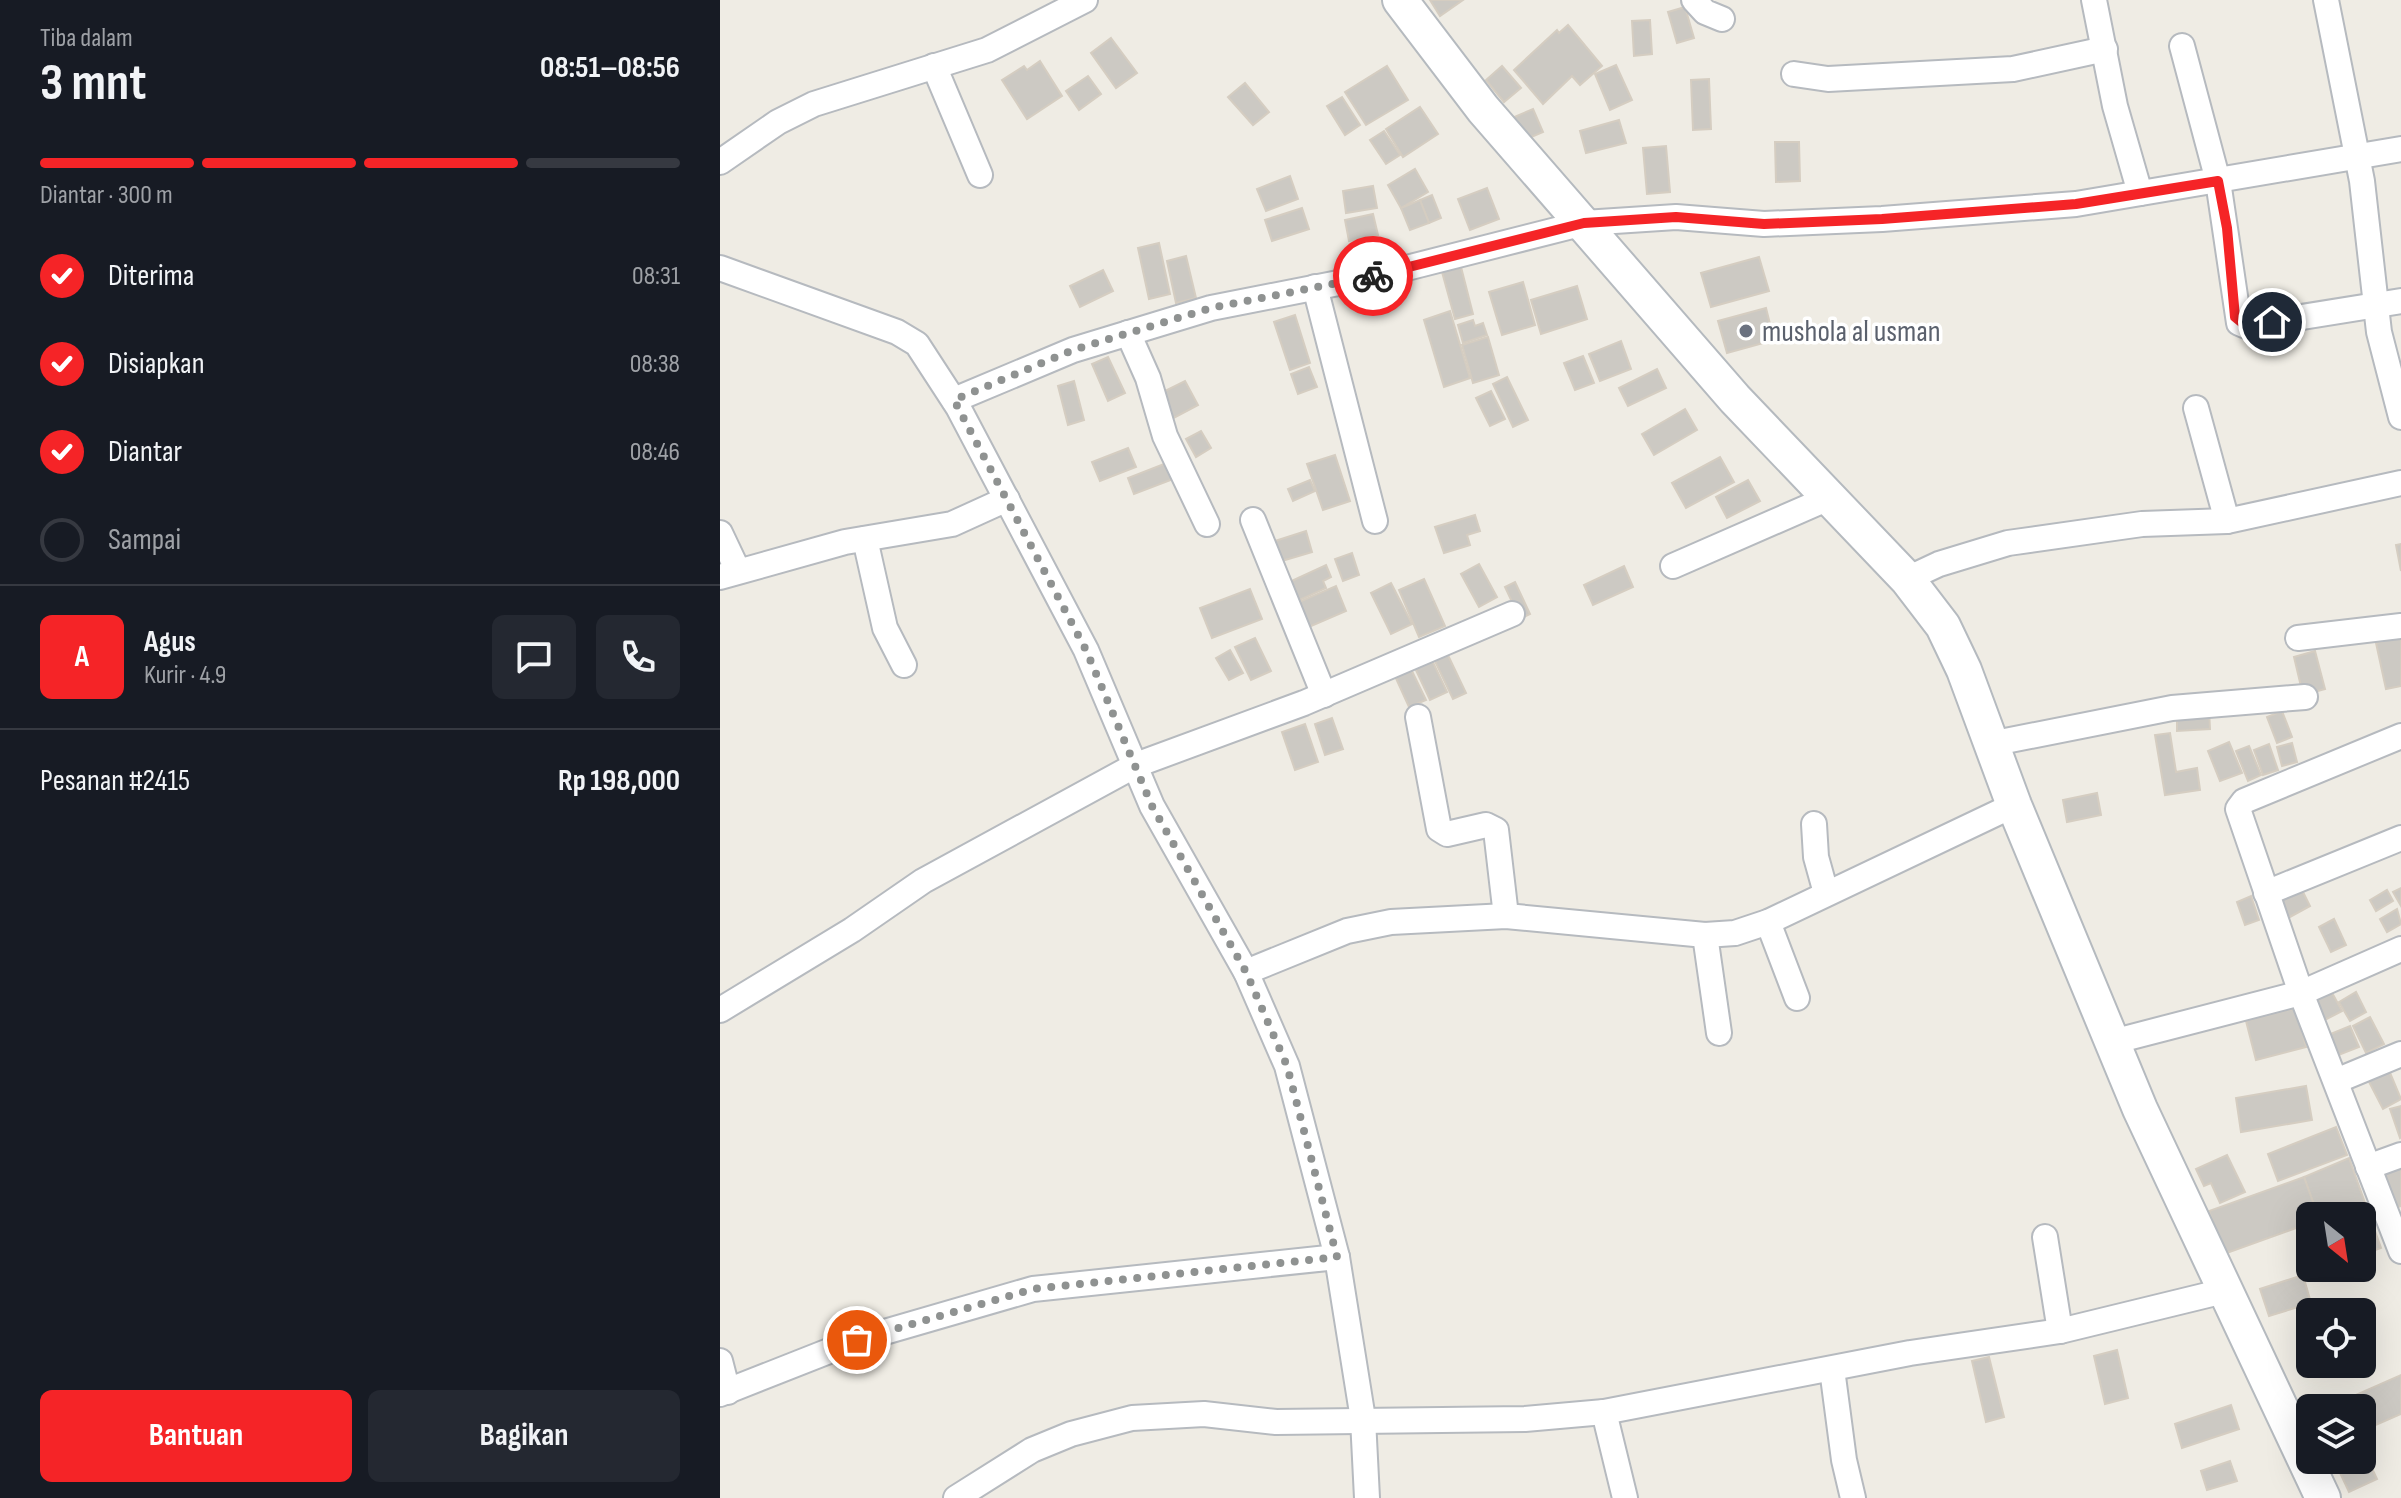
<!DOCTYPE html>
<html lang="id">
<head>
<meta charset="utf-8">
<style>
  :root { --surface:#171b24; --page:#242831; --text:#f1f3f6; --muted:#9ea1a6; --line:#363941; --accent:#f52427 }
  body { margin:0; font-family:"Sofia Sans Condensed",sans-serif; background:var(--page); color:var(--text); height:100vh; display:flex; flex-direction:column; font-size:30px; white-space:nowrap }
  * { box-sizing:border-box; margin:0 }
  p { font-size:26px; color:var(--muted) }
  .icon { flex:none; width:44px; height:44px; fill:none; stroke:currentColor; stroke-width:2; stroke-linecap:round; stroke-linejoin:round }
  .map { position:relative; flex:1; overflow:hidden }
  .details { display:flex; flex-direction:column; background:var(--surface); width:720px }
  .details>* { flex:none }
  .needle { width:52px; rotate:150deg }
  .controls { position:absolute; left:1576px; top:1202px; display:grid; gap:16px }
  .controls a { display:grid; place-items:center; width:80px; height:80px; border-radius:12px; background:var(--surface); box-shadow:0 8px 32px #0002; font-size:40px }
  .pin { position:absolute; display:grid; place-items:center; width:68px; height:68px; color:#fff; margin:-34px; border:4px solid #fff; border-radius:50%; box-shadow:0 2px 8px #0007 }
  .courier { position:absolute; display:grid; place-items:center; width:80px; height:80px; margin:-40px; border:6px solid #f52427; border-radius:50%; background:#fff; color:#222; box-shadow:0 2px 10px #0007 }
  .head em { font-style:normal; font-weight:700 }
  .head div { display:flex; flex-direction:column-reverse }
  .head { display:flex; align-items:center; justify-content:space-between; height:136px; padding:0 40px }
  h1 { font-size:52px; font-weight:700; line-height:60px }
  .bar { display:grid; grid-template-columns:repeat(4,1fr); gap:12px 8px; align-content:center; height:96px; padding:0 40px }
  .bar i { height:10px; border-radius:6px; background:var(--line) }
  .bar .current { background:var(--accent) }
  .bar p { grid-column:span 4 }
  .line { display:flex; align-items:center; gap:20px; padding:0 40px; border-top:2px solid var(--line) }
  .line div { flex:1 }
  .round { display:grid; place-items:center; flex:none; width:84px; height:84px; border-radius:12px; background:var(--page) }
  ol { padding:0 40px; list-style:none }
  li { display:flex; align-items:center; gap:24px; height:88px }
  li p { margin-inline-start:auto }
  li .icon { padding:8px; border-radius:50%; background:var(--accent); color:#fff; stroke-width:4 }
  li:last-child { color:var(--muted) }
  li i { width:44px; height:44px; border:4px solid var(--line); border-radius:50% }
  .action { display:flex; gap:16px; margin-top:auto; padding:16px 40px }
  .action a { flex:1; height:92px; border-radius:12px; background:var(--accent); color:#fff; font-size:32px; font-weight:700; line-height:92px; text-align:center }
  .action a+a { background:var(--page); color:var(--text) }
  main { display:flex; flex:1; min-height:0 }
  .map>svg:first-child { display:block }
  .building { fill:#ccc9c3; stroke:#d5cdc1; stroke-width:2 }
  .lines { fill:none; stroke-linecap:round; stroke-linejoin:round }
  .street-casing { stroke:#b6babf; stroke-width:28 }
  .secondary-casing { stroke:#b5babf; stroke-width:38 }
  .street { stroke:#fff; stroke-width:24 }
  .secondary { stroke:#fff; stroke-width:34 }
  .done { stroke:#8f9291; stroke-width:8; stroke-dasharray:0 14.4 }
  .route { stroke:#f52427; stroke-width:10 }
  .worship-dot { fill:#6b7280; stroke:#fff; stroke-width:3 }
  .labels { text-anchor:middle; stroke-width:7; stroke-linejoin:round; paint-order:stroke }
  .worship-label { font-size:30px; fill:#5b616d; stroke:#fff; text-anchor:start }
</style>
</head>
<body>
<main>
<section class="details">
<div class="head"><div><h1>3 mnt</h1><p>Tiba dalam</p></div><em>08:51–08:56</em></div>
<div class="bar"><i class="current"></i><i class="current"></i><i class="current"></i><i></i><p>Diantar · 300 m</p></div>
<ol>
<li><svg class="icon" aria-label="check" viewBox="0 0 24 24"><path d="M5 12l5 5 9-10"/></svg>Diterima<p>08:31</p></li>
<li><svg class="icon" aria-label="check" viewBox="0 0 24 24"><path d="M5 12l5 5 9-10"/></svg>Disiapkan<p>08:38</p></li>
<li><svg class="icon" aria-label="check" viewBox="0 0 24 24"><path d="M5 12l5 5 9-10"/></svg>Diantar<p>08:46</p></li>
<li><i></i>Sampai</li>
</ol>
<div class="line" style="height:144px"><b class="round" style="background:var(--accent);color:#fff">A</b><div><b>Agus</b><p>Kurir · 4.9</p></div><a class="round"><svg class="icon" aria-label="chat" viewBox="0 0 24 24"><path d="M4 5h16v11H9l-5 4z"/></svg></a><a class="round"><svg class="icon" aria-label="phone" viewBox="0 0 24 24"><path d="M5 4h4l2 5-3 2q2 4 5 5l2-3 5 2v4C11 20 4 13 5 4z"/></svg></a></div>
<div class="line" style="height:104px"><div>Pesanan #2415</div><b>Rp 198,000</b></div>
<div class="action"><a>Bantuan</a><a>Bagikan</a></div>
</section>
<div class="map">
<svg width="1681" height="1498" viewBox="0 0 1681 1498">
  <rect width="100%" height="100%" fill="#efece4"/>
  <g class="building">
    <polygon points="710,0 743,0 720,16"/>
    <polygon points="965,7 974,38 957,43 948,12"/>
    <polygon points="930,20 932,54 914,56 912,21"/>
    <polygon points="848,25 882,66 860,85 852,76 823,104 794,70 837,30 839,33"/>
    <polygon points="391,38 417,73 396,88 371,53"/>
    <polygon points="320,61 342,96 307,119 282,80 304,66 307,70"/>
    <polygon points="896,65 912,100 890,110 875,74"/>
    <polygon points="667,66 688,100 646,125 625,92"/>
    <polygon points="782,66 801,88 784,102 766,80"/>
    <polygon points="368,76 381,94 359,110 346,91"/>
    <polygon points="989,79 991,129 973,130 971,80"/>
    <polygon points="525,83 549,112 533,125 508,97"/>
    <polygon points="622,97 640,125 625,135 607,106"/>
    <polygon points="700,107 718,134 683,157 666,129"/>
    <polygon points="813,109 823,132 802,141 792,118"/>
    <polygon points="899,120 906,143 866,153 860,131"/>
    <polygon points="664,131 680,155 666,164 650,140"/>
    <polygon points="1055,142 1079,142 1080,181 1056,182"/>
    <polygon points="946,146 950,192 927,194 923,148"/>
    <polygon points="695,169 708,192 681,208 668,185"/>
    <polygon points="570,176 578,199 546,211 537,189"/>
    <polygon points="653,186 657,208 626,213 623,191"/>
    <polygon points="767,188 779,219 750,230 738,199"/>
    <polygon points="712,195 721,218 709,223 700,200"/>
    <polygon points="700,200 709,223 690,230 681,208"/>
    <polygon points="582,208 589,229 552,241 545,220"/>
    <polygon points="653,214 658,235 629,241 625,220"/>
    <polygon points="439,243 450,294 429,299 418,248"/>
    <polygon points="466,256 476,298 456,303 447,261"/>
    <polygon points="1039,257 1049,291 991,307 981,273"/>
    <polygon points="741,267 753,314 735,319 722,272"/>
    <polygon points="383,270 393,291 360,307 350,286"/>
    <polygon points="803,282 815,325 782,335 769,292"/>
    <polygon points="857,286 867,319 821,334 811,300"/>
    <polygon points="1046,308 1054,340 1007,353 998,321"/>
    <polygon points="730,311 750,378 724,387 704,320"/>
    <polygon points="575,315 590,363 570,370 554,322"/>
    <polygon points="753,320 755,326 763,323 767,335 743,343 738,325"/>
    <polygon points="768,337 779,375 753,383 742,345"/>
    <polygon points="901,341 911,369 880,381 869,354"/>
    <polygon points="863,356 874,383 855,390 844,363"/>
    <polygon points="388,357 405,393 388,401 372,364"/>
    <polygon points="589,367 597,387 578,394 571,374"/>
    <polygon points="937,369 946,388 908,406 899,388"/>
    <polygon points="787,377 808,420 793,427 773,384"/>
    <polygon points="354,381 364,420 348,425 338,386"/>
    <polygon points="465,381 478,405 450,420 437,395"/>
    <polygon points="771,391 785,419 770,426 756,398"/>
    <polygon points="965,409 977,430 934,455 922,434"/>
    <polygon points="481,431 491,448 476,457 466,439"/>
    <polygon points="408,448 416,467 380,481 372,462"/>
    <polygon points="615,455 630,501 603,510 587,464"/>
    <polygon points="1000,457 1014,482 966,508 952,483"/>
    <polygon points="449,462 456,478 414,494 408,478"/>
    <polygon points="590,480 595,491 573,501 568,489"/>
    <polygon points="1028,480 1040,501 1007,518 996,497"/>
    <polygon points="755,515 760,531 747,535 750,545 724,553 715,527"/>
    <polygon points="586,531 592,552 555,563 549,543"/>
    <polygon points="1681,544 1681,571 1676,545"/>
    <polygon points="632,553 639,575 623,581 615,559"/>
    <polygon points="759,564 777,597 759,607 741,574"/>
    <polygon points="606,565 611,577 603,581 606,588 573,603 565,584"/>
    <polygon points="904,566 913,587 873,605 864,585"/>
    <polygon points="704,579 725,626 699,637 679,590"/>
    <polygon points="795,582 810,614 800,619 785,587"/>
    <polygon points="671,583 692,624 671,634 651,593"/>
    <polygon points="616,586 626,611 582,630 572,605"/>
    <polygon points="530,589 542,619 492,638 480,608"/>
    <polygon points="1681,637 1681,686 1666,689 1656,643"/>
    <polygon points="535,638 551,671 531,680 515,647"/>
    <polygon points="510,650 523,673 509,680 496,658"/>
    <polygon points="726,651 746,693 733,699 713,657"/>
    <polygon points="1595,651 1605,689 1583,695 1574,657"/>
    <polygon points="711,658 727,692 710,700 694,666"/>
    <polygon points="690,667 706,700 689,707 674,674"/>
    <polygon points="1489,709 1490,729 1457,731 1457,711"/>
    <polygon points="1562,711 1572,737 1557,743 1547,717"/>
    <polygon points="612,718 623,749 605,755 595,724"/>
    <polygon points="585,724 598,762 575,770 562,732"/>
    <polygon points="1450,733 1456,772 1477,768 1480,790 1445,795 1435,735"/>
    <polygon points="1509,742 1522,773 1500,781 1488,751"/>
    <polygon points="1572,743 1577,762 1562,766 1557,747"/>
    <polygon points="1549,744 1558,770 1543,775 1534,750"/>
    <polygon points="1529,746 1541,775 1528,781 1516,751"/>
    <polygon points="1377,793 1381,815 1347,822 1343,800"/>
    <polygon points="1579,884 1590,906 1568,918 1557,895"/>
    <polygon points="1681,888 1681,906 1673,892"/>
    <polygon points="1667,890 1673,901 1656,911 1650,900"/>
    <polygon points="1531,896 1539,920 1525,925 1517,902"/>
    <polygon points="1677,909 1681,924 1667,932 1660,919"/>
    <polygon points="1614,919 1626,945 1611,952 1599,927"/>
    <polygon points="1610,989 1622,1011 1603,1021 1591,999"/>
    <polygon points="1636,992 1646,1012 1630,1021 1619,1002"/>
    <polygon points="1576,1008 1586,1047 1536,1060 1526,1021"/>
    <polygon points="1650,1017 1664,1044 1646,1053 1633,1026"/>
    <polygon points="1630,1026 1639,1047 1616,1056 1608,1035"/>
    <polygon points="1668,1068 1681,1099 1663,1109 1647,1078"/>
    <polygon points="1586,1086 1592,1120 1521,1132 1516,1098"/>
    <polygon points="1681,1106 1681,1137 1680,1138 1670,1109"/>
    <polygon points="1616,1127 1627,1155 1558,1181 1548,1154"/>
    <polygon points="1507,1155 1525,1192 1500,1203 1491,1183 1484,1186 1476,1169"/>
    <polygon points="1629,1158 1661,1248 1642,1255 1642,1216 1598,1216 1584,1177"/>
    <polygon points="1681,1165 1681,1206 1676,1208 1663,1171"/>
    <polygon points="1584,1177 1598,1216 1590,1216 1590,1223 1504,1254 1489,1211"/>
    <polygon points="1583,1275 1591,1303 1549,1316 1540,1289"/>
    <polygon points="1397,1350 1408,1398 1385,1404 1374,1356"/>
    <polygon points="1269,1357 1284,1417 1266,1422 1252,1361"/>
    <polygon points="1681,1375 1681,1414 1642,1431 1642,1408 1624,1408 1622,1401"/>
    <polygon points="1618,1396 1624,1408 1593,1408"/>
    <polygon points="1511,1405 1519,1429 1462,1448 1455,1424"/>
    <polygon points="1642,1447 1657,1479 1629,1492 1614,1460 1642,1460"/>
    <polygon points="1510,1461 1517,1481 1487,1490 1481,1471"/>
  </g>
  <g class="lines">
    <g class="street-casing">
      <g id="street">
        <polyline points="974,0 985,12 1002,19"/>
        <polyline points="1374,0 1395,106 1420,193"/>
        <polyline points="1606,0 1642,181 1659,332 1681,417"/>
        <polyline points="1462,46 1498,181 1519,323 1526,326 1681,301"/>
        <polyline points="214,66 260,175"/>
        <polyline points="1074,74 1108,79 1293,69 1385,49"/>
        <polyline points="0,162 58,122 94,104 267,50 365,0"/>
        <polyline points="0,268 177,332 197,344 238,407 366,650 432,806 526,972 567,1066 617,1257 643,1419 647,1498"/>
        <polyline points="595,287 655,521"/>
        <polyline points="408,333 428,378 445,436 487,524"/>
        <polyline points="234,400 353,350 491,308 659,275 864,223 956,217 1044,224 1162,219 1356,204 1681,149"/>
        <polyline points="1476,408 1507,521"/>
        <polyline points="533,520 604,695"/>
        <polyline points="0,533 18,571"/>
        <polyline points="145,539 165,628 184,665"/>
        <polyline points="953,566 1111,497"/>
        <polyline points="0,577 125,542 232,524 287,499"/>
        <polyline points="1187,579 1219,564 1288,543 1422,524 1507,521 1681,483"/>
        <polyline points="1578,638 1681,626"/>
        <polyline points="698,717 719,829 727,834 766,825 776,830 786,916"/>
        <polyline points="1681,736 1524,801 1518,809 1581,993 1681,1251"/>
        <polyline points="1270,744 1452,708 1585,697"/>
        <polyline points="1094,824 1096,857 1106,893"/>
        <polyline points="1546,893 1681,838"/>
        <polyline points="1048,922 1077,998"/>
        <polyline points="985,935 999,1033"/>
        <polyline points="526,972 627,931 671,922 786,916 985,935 1015,933 1048,922 1294,805"/>
        <polyline points="0,1010 132,930 203,881 416,765 584,703 792,614"/>
        <polyline points="1392,1042 1581,993 1681,949"/>
        <polyline points="1616,1081 1681,1054"/>
        <polyline points="1648,1167 1681,1155"/>
        <polyline points="1325,1237 1340,1331"/>
        <polyline points="0,1361 8,1392"/>
        <polyline points="1112,1369 1124,1460 1133,1498"/>
        <polyline points="0,1394 137,1340 313,1289 617,1257"/>
        <polyline points="884,1412 905,1498"/>
        <polyline points="236,1498 312,1450 351,1434 412,1418 484,1414 556,1422 805,1419 884,1412 1190,1353 1340,1331 1504,1291"/>
      </g>
    </g>
    <g class="secondary-casing">
      <polyline id="secondary" points="680,0 763,109 1015,399 1187,579 1223,626 1244,670 1294,805 1420,1109 1603,1498"/>
    </g>
    <use href="#street" class="street"/>
    <use href="#secondary" class="secondary"/>
  </g>
  <g class="lines">
    <polyline class="done" points="137,1340 313,1289 617,1257 567,1066 526,972 432,806 366,650 234,400 353,350 491,308 653,276"/>
    <polyline class="route" points="653,276 864,223 956,217 1044,224 1162,219 1356,204 1498,181 1507,228 1515,317 1526,326 1552,322"/>
  </g>
  <circle class="worship-dot" cx="1026" cy="331" r="8"/>
  <g class="labels">
    <g class="worship-label">
      <text x="1042" y="341">mushola al usman</text>
    </g>
  </g>
</svg>
<div class="controls">
<a><svg class="needle" viewBox="-14 -14 28 28"><path d="M0-13l5 13h-10z" fill="#e53935"/><path d="M0 13l5-13h-10z" fill="#9ea1a6"/></svg></a>
<a><svg class="icon" aria-label="locate" viewBox="0 0 24 24"><circle cx="12" cy="12" r="6"/><path d="M12 2v4M12 18v4M2 12h4M18 12h4"/></svg></a>
<a><svg class="icon" aria-label="layers" viewBox="0 0 24 24"><path d="M12 4l9 5-9 5-9-5zM3 14l9 5 9-5"/></svg></a>
</div>
<div class="pin" style="left:137px;top:1340px;background:#ea580c"><svg class="icon" aria-label="bag" viewBox="0 0 24 24"><path d="M5 8h14l-1 12H6zM9 8a3 3 0 0 1 6 0"/></svg></div>
<div class="pin" style="left:1552px;top:322px;background:#1f2937"><svg class="icon" aria-label="home" viewBox="0 0 24 24"><path d="M3 11l9-7 9 7M6 9v11h12V9"/></svg></div>
<div class="courier" style="left:653px;top:276px"><svg class="icon" aria-label="bike" viewBox="0 0 24 24"><circle cx="6" cy="16" r="4"/><circle cx="18" cy="16" r="4"/><path d="M6 16l4-8h5l3 8M10 8l3 8H6M13 5h3"/></svg></div>
</div>
</main>
</body>
</html>
